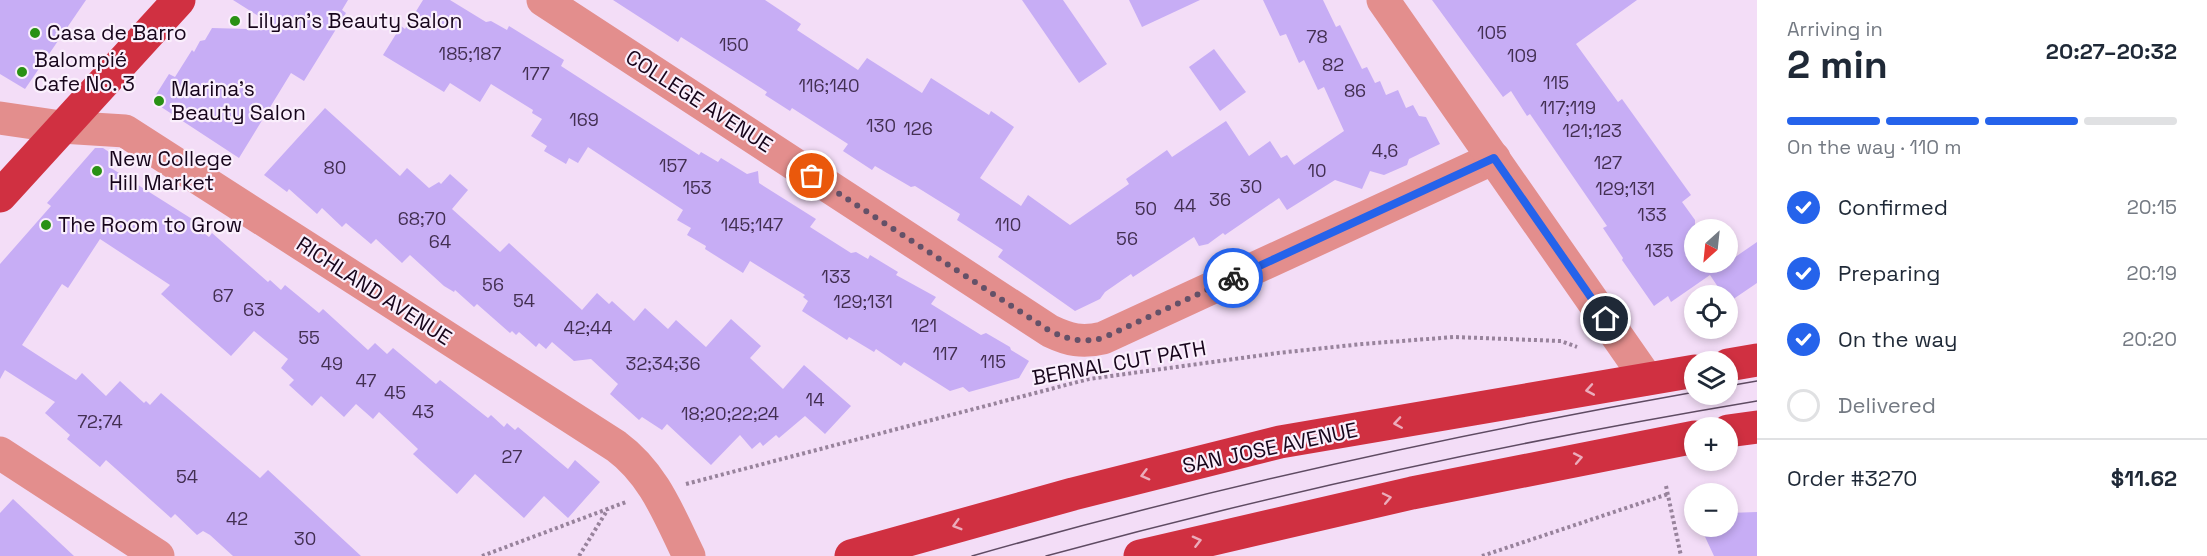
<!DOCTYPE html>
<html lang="en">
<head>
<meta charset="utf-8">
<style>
  :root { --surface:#fff; --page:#f6f6f7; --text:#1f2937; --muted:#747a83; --line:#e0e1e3; --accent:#2563eb }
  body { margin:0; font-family:"Space Grotesk",sans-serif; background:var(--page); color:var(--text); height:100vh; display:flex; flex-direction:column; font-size:22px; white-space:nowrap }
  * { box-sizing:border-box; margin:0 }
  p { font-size:20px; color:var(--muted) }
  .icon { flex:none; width:33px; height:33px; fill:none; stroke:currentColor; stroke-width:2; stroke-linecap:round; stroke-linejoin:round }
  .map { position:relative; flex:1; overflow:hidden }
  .panel { display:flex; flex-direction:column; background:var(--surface); width:450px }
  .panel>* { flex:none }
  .needle { width:39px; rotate:207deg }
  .tools { position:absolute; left:1684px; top:219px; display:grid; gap:12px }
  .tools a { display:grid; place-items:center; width:54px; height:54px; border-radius:50%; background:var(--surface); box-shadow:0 3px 9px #0003; font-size:30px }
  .pin { position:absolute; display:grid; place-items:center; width:51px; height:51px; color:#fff; margin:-26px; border:3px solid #fff; border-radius:50%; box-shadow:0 2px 6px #0007 }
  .courier { position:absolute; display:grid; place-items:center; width:60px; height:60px; margin:-30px; border:4px solid #2563eb; border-radius:50%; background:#fff; color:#222; box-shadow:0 2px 8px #0007 }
  .head em { font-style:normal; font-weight:700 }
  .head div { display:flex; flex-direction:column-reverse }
  .head { display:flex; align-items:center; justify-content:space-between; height:102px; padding:0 30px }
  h1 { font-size:39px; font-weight:700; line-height:45px }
  .bar { display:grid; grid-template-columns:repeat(4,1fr); gap:9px 6px; align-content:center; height:72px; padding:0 30px }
  .bar i { height:8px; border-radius:4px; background:var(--line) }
  .bar .active { background:var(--accent) }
  .bar p { grid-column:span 4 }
  .line { display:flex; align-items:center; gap:15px; padding:0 30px; border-top:2px solid var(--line) }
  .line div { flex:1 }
  ol { padding:0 30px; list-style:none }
  li { display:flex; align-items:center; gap:18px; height:66px }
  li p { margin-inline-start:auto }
  li .icon { padding:6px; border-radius:50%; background:var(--accent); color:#fff; stroke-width:4 }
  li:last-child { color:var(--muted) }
  li i { width:33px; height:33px; border:3px solid var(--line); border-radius:50% }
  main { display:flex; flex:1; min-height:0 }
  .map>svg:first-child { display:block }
  .building { fill:#c7adf5 }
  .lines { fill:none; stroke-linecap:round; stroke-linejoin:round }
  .path { stroke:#98839c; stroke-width:4; stroke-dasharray:3 3; stroke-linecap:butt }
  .minor { stroke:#e38e8d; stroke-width:33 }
  .major { stroke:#d03041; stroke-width:33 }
  .tram { stroke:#5f4b63; stroke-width:1.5 }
  .oneway { stroke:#ebacbb }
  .done { stroke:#645168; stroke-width:6; stroke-dasharray:0 10.8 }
  .route { stroke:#2563eb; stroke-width:8 }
  .poi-dot { fill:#299114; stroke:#faeffc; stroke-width:2 }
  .labels { text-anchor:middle; stroke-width:4.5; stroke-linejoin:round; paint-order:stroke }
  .number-label { font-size:18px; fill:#432f52 }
  .poi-label { font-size:21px; fill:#17051b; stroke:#faeffc; text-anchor:start }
  .street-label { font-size:21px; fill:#17051b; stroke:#faeffc }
</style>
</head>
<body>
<main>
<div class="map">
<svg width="1757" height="556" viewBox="0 0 1757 556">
  <rect width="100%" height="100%" fill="#f3ddf7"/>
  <g class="building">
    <polygon points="0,0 86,0 25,89 0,74"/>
    <polygon points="233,0 348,0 342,10 346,13 304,81 291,73 239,158 152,101 169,74 175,77 192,50 194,52 200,41 205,40 212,28 281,30"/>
    <polygon points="423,0 450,0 486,22 491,21 507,30 509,26 564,60 561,66 699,155 701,152 718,162 721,158 747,174 758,171 759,183 816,219 810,227 851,253 856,252 868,259 870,255 898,272 896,275 936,297 931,304 981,335 986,333 1010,347 1011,350 1029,361 1019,378 969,392 963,387 950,391 904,362 901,366 876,349 874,352 849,337 847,340 802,311 808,301 803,297 805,295 750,261 743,273 705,249 706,246 687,235 691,228 677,220 683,210 588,147 578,163 569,158 566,164 544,151 547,146 531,136 542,119 532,113 533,110 491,84 480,102 450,83 444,92 383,55 401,26 405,29"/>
    <polygon points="613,0 765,0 801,24 797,30 858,70 867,58 922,93 931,78 989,115 991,111 1014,127 980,178 1021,206 1028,195 1070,225 1129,184 1126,179 1167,150 1172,157 1226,121 1249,156 1270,141 1281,158 1287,155 1294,165 1344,131 1324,87 1318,90 1304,60 1299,63 1286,34 1280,36 1263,0 1323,0 1336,27 1340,25 1362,69 1367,67 1375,83 1380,81 1386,95 1398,90 1406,108 1413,105 1419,116 1426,117 1440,144 1409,159 1407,165 1384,175 1370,171 1362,189 1335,180 1287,210 1279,198 1225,235 1223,233 1208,244 1199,246 1194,237 1133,277 1131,274 1105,292 1100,299 1075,311 998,257 1003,250 957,220 960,214 915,186 911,187 875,166 872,170 843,151 848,144 792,108 790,111 765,95 767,92 681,37 678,42"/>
    <polygon points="1022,0 1063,0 1107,64 1079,83"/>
    <polygon points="1129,0 1200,0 1142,27"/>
    <polygon points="1432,0 1637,0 1576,44 1618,102 1622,99 1691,195 1682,202 1695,220 1695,262 1728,262 1757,242 1757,283 1729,302 1728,296 1724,296 1710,275 1671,302 1668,296 1654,306 1622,260 1623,258 1603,228 1607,226 1530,114 1527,116 1511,91 1503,97"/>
    <polygon points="1214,49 1246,92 1220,111 1189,67"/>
    <polygon points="325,108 400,176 407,168 429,188 439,182 441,184 450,174 468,190 452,209 500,252 509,243 582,310 597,293 609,304 612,301 634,321 645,308 668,329 676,320 706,347 731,319 761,346 750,358 783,389 804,365 851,406 825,434 805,416 779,438 776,435 763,446 760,442 752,449 740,435 711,465 667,424 662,430 642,417 639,420 610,394 618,384 591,359 574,361 552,342 546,349 539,343 536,347 519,332 516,335 512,331 510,333 477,304 474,307 455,290 454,292 444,286 410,255 402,263 376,239 371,244 346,223 342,227 322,208 317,214 289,189 287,192 264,175"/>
    <polygon points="95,148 103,148 118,158 111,168 200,224 197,228 209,237 212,233 268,282 270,280 281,290 285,285 319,313 323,309 368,350 375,343 387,354 393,348 436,384 440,380 488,418 491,415 504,427 507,423 515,430 518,427 568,469 575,460 600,482 568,518 544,496 524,518 475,474 457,494 413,454 418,449 379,412 373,419 356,404 344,417 321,396 312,406 289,385 294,380 281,368 288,359 254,331 231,356 161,294 170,285 100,239 68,288 62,284 22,345 76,380 82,373 106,396 120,381 144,403 146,401 150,405 161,393 260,478 268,470 361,556 233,556 210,535 203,531 197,535 175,514 171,518 106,460 100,467 67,439 70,435 45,413 55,402 5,370 0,379 0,264 51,206 47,203"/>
    <polygon points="13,499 74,556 0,556 0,513"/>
    <polygon points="1757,512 1757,556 1714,556 1700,526 1728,526 1728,513"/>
  </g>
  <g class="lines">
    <g class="path">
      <polyline points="686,484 1089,379 1278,353 1362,344 1454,337 1561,341 1577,347"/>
      <polyline points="1666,486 1681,556"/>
      <polyline points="482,556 626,502"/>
      <polyline points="579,556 608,509"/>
      <polyline points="1482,556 1668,494"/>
    </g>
    <g class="minor">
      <path d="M543 0 1050 331C1069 340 1082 343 1103 338L1494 158"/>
      <polyline points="1383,0 1647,379"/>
      <path d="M0 118 61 127 125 131 616 446C654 474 669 515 689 556"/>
      <polyline points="0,453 158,556"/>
    </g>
    <g class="major">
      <polyline points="0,196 179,0"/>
      <polyline points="1728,365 1757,360"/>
      <polyline points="1728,431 1757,427"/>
      <polyline points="851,556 1073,494 1280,442 1695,371"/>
      <polyline points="1140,556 1412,493 1695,437"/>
    </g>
    <g class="tram">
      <polyline points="1728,386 1757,381"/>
      <path d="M972 556C1210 488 1452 435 1695 392"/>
      <path d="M1046 556C1280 492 1518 441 1757 401"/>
    </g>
  </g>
  <defs><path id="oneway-chevron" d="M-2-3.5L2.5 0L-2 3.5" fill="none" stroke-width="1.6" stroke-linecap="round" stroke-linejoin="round" transform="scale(1.5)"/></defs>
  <g class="oneway">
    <use href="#oneway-chevron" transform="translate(1590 390) rotate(170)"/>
    <use href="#oneway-chevron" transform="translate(1398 423) rotate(171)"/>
    <use href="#oneway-chevron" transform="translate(1578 458) rotate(-11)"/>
    <use href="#oneway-chevron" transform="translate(1145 475) rotate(165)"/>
    <use href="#oneway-chevron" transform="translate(1387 498) rotate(-12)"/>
    <use href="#oneway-chevron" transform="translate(957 525) rotate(164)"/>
    <use href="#oneway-chevron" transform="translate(1197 541) rotate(-14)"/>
  </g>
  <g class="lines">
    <path class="done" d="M812 176 1050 331C1069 340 1082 343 1103 338L1233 278"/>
    <polyline class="route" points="1233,278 1494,158 1606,319"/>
  </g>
  <g class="poi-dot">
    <circle cx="235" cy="21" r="6"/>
    <circle cx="35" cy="33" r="6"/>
    <circle cx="22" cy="72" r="6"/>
    <circle cx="159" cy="101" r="6"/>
    <circle cx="97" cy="171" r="6"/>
    <circle cx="46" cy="225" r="6"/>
  </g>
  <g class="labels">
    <g class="number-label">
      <text x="1492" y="39">105</text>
      <text x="1317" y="43">78</text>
      <text x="734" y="51">150</text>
      <text x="470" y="60">185;187</text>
      <text x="1522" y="62">109</text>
      <text x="1333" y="71">82</text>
      <text x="536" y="80">177</text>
      <text x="1556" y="89">115</text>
      <text x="829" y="92">116;140</text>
      <text x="1355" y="97">86</text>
      <text x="1568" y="114">117;119</text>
      <text x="584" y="126">169</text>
      <text x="881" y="132">130</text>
      <text x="918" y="135">126</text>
      <text x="1592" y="137">121;123</text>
      <text x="1385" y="157">4,6</text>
      <text x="1608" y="169">127</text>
      <text x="673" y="172">157</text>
      <text x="335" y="174">80</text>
      <text x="1317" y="177">10</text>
      <text x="1251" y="193">30</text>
      <text x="697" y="194">153</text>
      <text x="1625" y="195">129;131</text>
      <text x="1220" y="206">36</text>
      <text x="1185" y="212">44</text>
      <text x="1146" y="215">50</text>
      <text x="1652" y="221">133</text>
      <text x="422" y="225">68;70</text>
      <text x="752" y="231">145;147</text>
      <text x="1008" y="231">110</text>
      <text x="1127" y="245">56</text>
      <text x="440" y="248">64</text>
      <text x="1659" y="257">135</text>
      <text x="836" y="283">133</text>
      <text x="493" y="291">56</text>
      <text x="223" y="302">67</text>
      <text x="524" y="307">54</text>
      <text x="863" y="308">129;131</text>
      <text x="254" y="316">63</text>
      <text x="924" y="332">121</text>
      <text x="588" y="334">42;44</text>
      <text x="309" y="344">55</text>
      <text x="945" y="360">117</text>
      <text x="993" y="368">115</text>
      <text x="332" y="370">49</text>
      <text x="663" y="370">32;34;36</text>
      <text x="366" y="387">47</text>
      <text x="395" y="399">45</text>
      <text x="815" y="406">14</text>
      <text x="423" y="418">43</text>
      <text x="730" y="420">18;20;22;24</text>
      <text x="100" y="428">72;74</text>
      <text x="512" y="463">27</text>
      <text x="187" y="483">54</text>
      <text x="237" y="525">42</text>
      <text x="305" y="545">30</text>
    </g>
    <g class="poi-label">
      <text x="247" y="28">Lilyan's Beauty Salon</text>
      <text x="47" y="40">Casa de Barro</text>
      <text x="34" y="67">Balompié<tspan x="34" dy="24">Cafe No. 3</tspan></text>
      <text x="171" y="96">Marina's<tspan x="171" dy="24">Beauty Salon</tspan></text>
      <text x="109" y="166">New College<tspan x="109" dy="24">Hill Market</tspan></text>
      <text x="58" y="232">The Room to Grow</text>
    </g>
    <g class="street-label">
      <text transform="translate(699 101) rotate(33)" y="7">COLLEGE AVENUE</text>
      <text transform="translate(374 291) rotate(33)" y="7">RICHLAND AVENUE</text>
      <text transform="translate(1119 363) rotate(-10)" y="7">BERNAL CUT PATH</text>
      <text transform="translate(1270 448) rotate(-12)" y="7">SAN JOSE AVENUE</text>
    </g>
  </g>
</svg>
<div class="tools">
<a><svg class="needle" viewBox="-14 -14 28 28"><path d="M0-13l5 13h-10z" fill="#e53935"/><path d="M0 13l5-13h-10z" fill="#747a83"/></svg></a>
<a><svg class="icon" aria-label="locate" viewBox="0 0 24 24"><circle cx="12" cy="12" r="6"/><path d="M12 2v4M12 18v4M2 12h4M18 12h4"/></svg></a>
<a><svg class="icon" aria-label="layers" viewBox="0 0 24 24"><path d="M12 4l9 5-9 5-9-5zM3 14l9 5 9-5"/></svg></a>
<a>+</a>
<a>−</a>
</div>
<div class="pin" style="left:812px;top:176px;background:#ea580c"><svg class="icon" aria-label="bag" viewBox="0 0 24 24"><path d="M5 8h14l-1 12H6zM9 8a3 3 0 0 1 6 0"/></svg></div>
<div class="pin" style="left:1606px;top:319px;background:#1f2937"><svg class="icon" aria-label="home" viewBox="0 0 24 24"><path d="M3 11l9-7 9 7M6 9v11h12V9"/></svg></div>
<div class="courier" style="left:1233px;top:278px"><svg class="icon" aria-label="bike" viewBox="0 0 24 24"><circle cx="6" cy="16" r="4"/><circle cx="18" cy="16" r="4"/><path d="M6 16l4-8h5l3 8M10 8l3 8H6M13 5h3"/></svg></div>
</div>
<section class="panel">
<div class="head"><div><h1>2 min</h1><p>Arriving in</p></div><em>20:27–20:32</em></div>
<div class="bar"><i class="active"></i><i class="active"></i><i class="active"></i><i></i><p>On the way · 110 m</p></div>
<ol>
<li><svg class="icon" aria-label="check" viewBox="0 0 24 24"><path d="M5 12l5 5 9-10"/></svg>Confirmed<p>20:15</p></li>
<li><svg class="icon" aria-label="check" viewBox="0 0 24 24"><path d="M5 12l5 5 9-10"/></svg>Preparing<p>20:19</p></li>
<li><svg class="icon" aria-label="check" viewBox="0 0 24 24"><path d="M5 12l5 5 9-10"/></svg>On the way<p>20:20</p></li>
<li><i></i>Delivered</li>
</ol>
<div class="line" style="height:78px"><div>Order #3270</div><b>$11.62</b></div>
</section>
</main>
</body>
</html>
